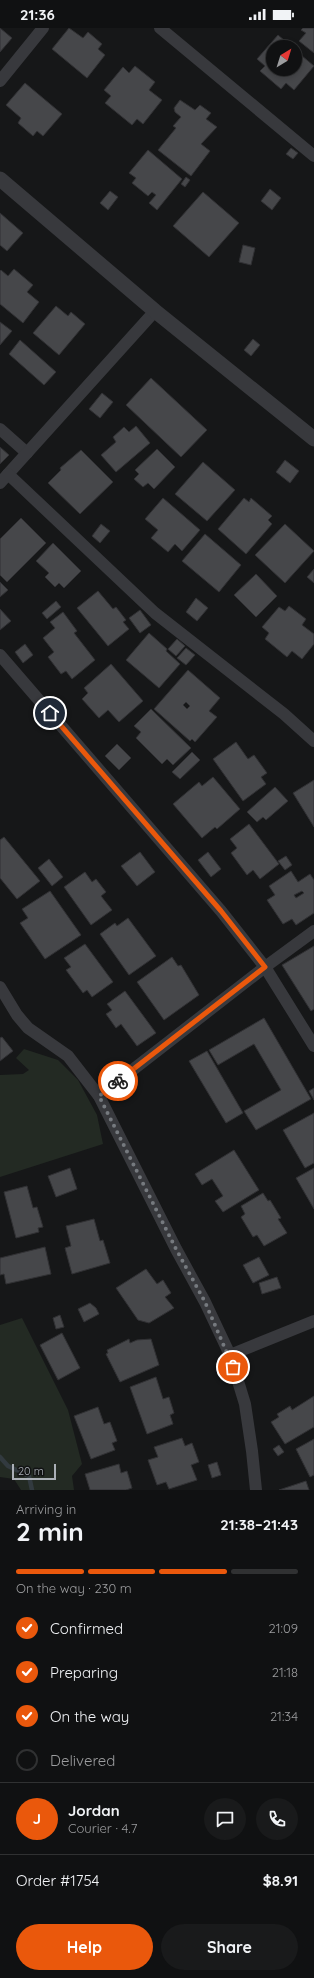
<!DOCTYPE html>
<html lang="en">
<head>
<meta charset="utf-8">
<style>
  :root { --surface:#101112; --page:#191a1b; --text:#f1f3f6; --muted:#9c9d9f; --line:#303132; --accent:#ea580c }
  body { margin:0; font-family:Quicksand,sans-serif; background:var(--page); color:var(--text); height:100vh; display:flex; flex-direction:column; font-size:15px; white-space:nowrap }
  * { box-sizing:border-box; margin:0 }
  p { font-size:13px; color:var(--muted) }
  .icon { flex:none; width:22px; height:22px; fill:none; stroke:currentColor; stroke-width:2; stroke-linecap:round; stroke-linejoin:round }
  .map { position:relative; height:1462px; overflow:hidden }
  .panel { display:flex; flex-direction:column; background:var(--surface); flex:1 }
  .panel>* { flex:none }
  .needle { width:26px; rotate:38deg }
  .fabs { position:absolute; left:266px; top:12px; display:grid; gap:8px }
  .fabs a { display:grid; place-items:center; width:36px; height:36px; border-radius:50%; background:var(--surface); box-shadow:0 2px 6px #0003,0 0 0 1px var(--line); font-size:20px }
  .scale { position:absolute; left:12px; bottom:10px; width:44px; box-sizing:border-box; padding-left:4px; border:2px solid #aaafb6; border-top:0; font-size:11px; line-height:14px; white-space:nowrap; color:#aaafb6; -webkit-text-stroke:3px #111213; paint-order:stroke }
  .pin { position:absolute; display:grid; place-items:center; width:34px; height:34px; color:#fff; margin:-17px; border:2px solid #fff; border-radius:50%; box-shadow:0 1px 4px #0007 }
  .courier { position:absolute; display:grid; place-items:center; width:40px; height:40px; margin:-20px; border:3px solid #ea580c; border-radius:50%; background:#fff; color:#222; box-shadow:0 1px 5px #0007 }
  .headline em { font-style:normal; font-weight:700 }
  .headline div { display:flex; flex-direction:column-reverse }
  .headline { display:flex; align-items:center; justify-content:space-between; height:68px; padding:0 16px }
  h1 { font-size:26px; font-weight:700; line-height:30px }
  .bar { display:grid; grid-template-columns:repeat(4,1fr); gap:6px 4px; align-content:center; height:48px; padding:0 16px }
  .bar i { height:5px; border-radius:3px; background:var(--line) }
  .bar .selected { background:var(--accent) }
  .bar p { grid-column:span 4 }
  .line { display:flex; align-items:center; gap:10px; padding:0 16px; border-top:1px solid var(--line) }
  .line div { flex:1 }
  .round { display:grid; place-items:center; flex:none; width:42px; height:42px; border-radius:21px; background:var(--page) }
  ol { padding:0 16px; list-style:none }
  li { display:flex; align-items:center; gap:12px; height:44px }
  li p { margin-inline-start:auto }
  li .icon { padding:4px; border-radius:50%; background:var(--accent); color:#fff; stroke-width:4 }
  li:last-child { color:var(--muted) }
  li i { width:22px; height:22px; border:2px solid var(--line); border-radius:50% }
  .cta { display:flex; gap:8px; margin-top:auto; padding:8px 16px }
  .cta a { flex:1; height:46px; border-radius:24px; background:var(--accent); color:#fff; font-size:16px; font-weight:700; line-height:46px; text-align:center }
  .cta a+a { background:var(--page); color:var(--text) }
  .status { display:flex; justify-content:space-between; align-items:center; height:28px; padding:0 20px; background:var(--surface); direction:ltr }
  .status svg { height:11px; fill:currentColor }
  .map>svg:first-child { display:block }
  .green { fill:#232a23 }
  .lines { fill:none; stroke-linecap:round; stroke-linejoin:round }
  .stream { stroke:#323a3f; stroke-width:4.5 }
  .building { fill:#46474a; stroke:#313134; fill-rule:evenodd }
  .minor { stroke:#38393d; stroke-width:12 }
  .tertiary { stroke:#38393d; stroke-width:15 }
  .done { stroke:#767a7f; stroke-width:4; stroke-dasharray:0 7.2 }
  .route { stroke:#ea580c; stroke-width:5 }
</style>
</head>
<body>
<div class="status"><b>21:36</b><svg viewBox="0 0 49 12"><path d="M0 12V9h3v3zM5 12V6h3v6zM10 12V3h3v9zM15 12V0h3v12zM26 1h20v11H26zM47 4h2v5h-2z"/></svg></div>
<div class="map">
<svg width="314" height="1462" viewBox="0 0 314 1462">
  <rect width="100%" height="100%" fill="#161718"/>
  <g class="green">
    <polygon points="24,1021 58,1032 78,1052 97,1087 103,1116 0,1149 0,1047 23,1046 29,1042 16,1030"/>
    <polygon points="22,1290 68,1382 82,1436 72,1448 74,1462 21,1462 14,1451 0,1449 0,1297"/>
  </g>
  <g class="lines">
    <polyline class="stream" points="0,1429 8,1438 29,1448 32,1462"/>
  </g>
  <g class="building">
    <polygon points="0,0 12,10 0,24"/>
    <polygon points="69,0 83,10 88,4 102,16 98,21 105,27 87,50 52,21"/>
    <polygon points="303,0 314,0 314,25 299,13 306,5 301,2"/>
    <polygon points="278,7 292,19 273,19 273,41 295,41 295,22 314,38 294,62 286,55 281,61 260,43 265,38 257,31"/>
    <polygon points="135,38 155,54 149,62 162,72 143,96 137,91 132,97 105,75 111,68 104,62 123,39 129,45"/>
    <polygon points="25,55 62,86 43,108 37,103 33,108 18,95 21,90 6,77"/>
    <polygon points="180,72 195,82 200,77 211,85 206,91 217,99 201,116 210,123 191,148 158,122 176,100 173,98 181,89 175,84 174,80"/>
    <polygon points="291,120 298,125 293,131 286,126"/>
    <polygon points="148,122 182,151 157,182 149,175 156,167 152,164 148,168 132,155 136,150 129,145"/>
    <polygon points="186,149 190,152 185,159 181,156"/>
    <polygon points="270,161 281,170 272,182 261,173"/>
    <polygon points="110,163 118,169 108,182 100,175"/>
    <polygon points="203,164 239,195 209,229 173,198"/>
    <polygon points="0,185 23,205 7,223 0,217"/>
    <polygon points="243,217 255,220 251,237 239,234"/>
    <polygon points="14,241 33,257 27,264 39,274 23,295 0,276 0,243 1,242 8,248"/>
    <polygon points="56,278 68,288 71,284 85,296 59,327 33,305"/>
    <polygon points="0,294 12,303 0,317"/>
    <polygon points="253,311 260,317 251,328 244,322"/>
    <polygon points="20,312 56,344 44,357 9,326"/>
    <polygon points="151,350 207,402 181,429 126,377"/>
    <polygon points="102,365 113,374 100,390 89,381"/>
    <polygon points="136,398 150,415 116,444 101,427 116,414 113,409 124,399 129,404"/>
    <polygon points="0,419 9,427 0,436"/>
    <polygon points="157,421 175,439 154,461 148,455 143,459 134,451 139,446 135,442"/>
    <polygon points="81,422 113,454 80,486 48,455 61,442 60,440"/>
    <polygon points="285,432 299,443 290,455 276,444"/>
    <polygon points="203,434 235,462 207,493 175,466"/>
    <polygon points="163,470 200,502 182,523 175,516 168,524 151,510 158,502 145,491"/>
    <polygon points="244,470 249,474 251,470 272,488 268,492 272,496 246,526 218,501"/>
    <polygon points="21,490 46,515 7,554 0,547 0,511"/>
    <polygon points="101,496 110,503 100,515 92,508"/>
    <polygon points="285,496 314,523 285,555 255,527"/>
    <polygon points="205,506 241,537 219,564 182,533"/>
    <polygon points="53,515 81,543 64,560 59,555 55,559 45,549 49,545 36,533"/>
    <polygon points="314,541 314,555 307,549"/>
    <polygon points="256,546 277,568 256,589 234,567"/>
    <polygon points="0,554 8,562 0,569"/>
    <polygon points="98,563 113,581 116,579 126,592 123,594 129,601 108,618 77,580"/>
    <polygon points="196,570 208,580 197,593 186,584"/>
    <polygon points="56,573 61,579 47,591 42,585"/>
    <polygon points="289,578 306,591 302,597 314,606 314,616 302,631 292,623 287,629 265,611 269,605 262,599 279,579 285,583"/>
    <polygon points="0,581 11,593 0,602"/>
    <polygon points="140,582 151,597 140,605 129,590"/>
    <polygon points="63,584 77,603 74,605 95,632 72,651 66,643 61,646 48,629 54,624 43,610 55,600 50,594"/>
    <polygon points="149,605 167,621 166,623 180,636 159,660 126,632"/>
    <polygon points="177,611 185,618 176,628 168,621"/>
    <polygon points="25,616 33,627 23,635 15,624"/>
    <polygon points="186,620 195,627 186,637 177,630"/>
    <polygon points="111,636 143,673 119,694 108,682 99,690 82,671 88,665 84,660"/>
    <path d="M188 642 220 670 209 683 217 689 195 714 192 711 190 713 154 681ZM186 674 190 678 187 681 183 677Z"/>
    <polygon points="151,681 191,720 173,737 167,731 162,736 136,710 141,704 134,698"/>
    <polygon points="236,714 248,731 254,727 267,745 261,749 266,756 243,773 213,731"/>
    <polygon points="117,716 131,730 119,742 105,728"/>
    <polygon points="192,724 200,732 180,751 172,744"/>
    <polygon points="213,749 240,781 217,801 215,799 202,810 173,776 199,754 202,758"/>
    <polygon points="314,752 314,799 293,765"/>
    <polygon points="275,759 288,773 266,792 263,789 257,794 247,784"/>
    <polygon points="249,796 279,836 260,851 253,842 247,847 231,825 237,820 230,811"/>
    <polygon points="4,809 40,853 17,871 0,850 0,812"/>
    <polygon points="140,824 155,844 137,858 121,838"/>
    <polygon points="208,824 221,841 211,849 198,832"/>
    <polygon points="286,828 292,837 285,842 278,833"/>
    <polygon points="49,831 63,849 52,858 38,840"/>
    <path d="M291 843 298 854 310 846 314 852V885L296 897 292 891 283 896 267 872 275 867 269 858ZM302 863 304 865 296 870 294 867Z"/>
    <polygon points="85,844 92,854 96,851 106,864 101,868 112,882 91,897 64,859"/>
    <polygon points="50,863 81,907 45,931 20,895 28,890 22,881"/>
    <polygon points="128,890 156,928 129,947 100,906 115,895 117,898"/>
    <polygon points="85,916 113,954 92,969 87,962 83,965 66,942 71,939 64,930"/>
    <polygon points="314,918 314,981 311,983 282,937"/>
    <polygon points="172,929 178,938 181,937 199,967 164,992 137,954"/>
    <polygon points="125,963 156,1005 137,1018 121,996 116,1000 106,986 112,982 107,976"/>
    <polygon points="264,990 311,1071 256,1102 244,1083 281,1062 254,1016 218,1037 209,1022"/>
    <polygon points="2,1009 13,1023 0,1033 0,1010"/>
    <polygon points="207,1023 243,1085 226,1095 189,1033"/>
    <polygon points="314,1060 314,1072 309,1063"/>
    <polygon points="314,1085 314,1135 305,1140 283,1102"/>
    <polygon points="234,1122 259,1162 223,1184 215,1173 223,1168 212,1151 202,1157 195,1146"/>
    <polygon points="70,1140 77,1161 56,1169 48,1148"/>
    <polygon points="314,1140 314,1181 296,1150"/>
    <polygon points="27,1158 33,1180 37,1179 43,1199 38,1200 39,1204 16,1210 4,1164"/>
    <polygon points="263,1165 268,1173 270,1172 281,1190 278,1191 287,1205 264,1218 257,1207 253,1209 241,1189 245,1186 241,1178"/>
    <polygon points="94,1191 100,1213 103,1212 110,1235 72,1246 65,1220 71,1218 66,1198"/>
    <polygon points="45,1219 51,1246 6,1256 4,1246 0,1247 0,1230"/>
    <polygon points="259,1229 269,1247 253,1255 243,1237"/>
    <polygon points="146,1241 157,1256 163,1252 171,1265 165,1269 174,1280 149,1295 138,1292 116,1260"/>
    <polygon points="277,1249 281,1260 262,1266 259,1255"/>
    <polygon points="90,1275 96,1280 99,1286 84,1294 78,1281"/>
    <polygon points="60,1287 64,1299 56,1301 53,1290"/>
    <polygon points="62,1305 80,1340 58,1352 40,1317"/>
    <polygon points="129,1311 130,1315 137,1312 151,1311 159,1337 120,1354 106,1326 108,1325 107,1322"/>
    <polygon points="156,1349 163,1371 169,1369 174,1385 170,1387 173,1396 147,1406 130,1359"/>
    <polygon points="314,1368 314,1399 285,1416 271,1394 279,1389 277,1386 290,1378 292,1382"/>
    <polygon points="98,1379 104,1396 110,1394 117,1413 112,1415 115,1422 91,1431 74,1388"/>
    <polygon points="182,1410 185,1418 192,1415 199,1434 191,1437 197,1452 169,1461 166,1454 157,1457 148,1432 158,1429 154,1419"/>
    <polygon points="314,1411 314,1447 310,1449 296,1421"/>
    <polygon points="279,1417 284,1424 278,1428 273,1421"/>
    <polygon points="217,1434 221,1447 212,1450 208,1437"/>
    <polygon points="119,1436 121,1445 127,1443 132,1460 126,1462 90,1462 85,1446"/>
    <polygon points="306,1453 309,1462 279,1462"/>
  </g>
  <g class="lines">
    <g class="minor">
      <polyline points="160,0 314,128"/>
      <polyline points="0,53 43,0"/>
      <polyline points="0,401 27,425"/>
      <polyline points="8,446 155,283"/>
      <polyline points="0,455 8,446 155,585 284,686 314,713"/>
      <polyline points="0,627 221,883 265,939 99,1068"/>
      <polyline points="314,903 265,939 314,1018"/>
      <polyline points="0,959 17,987 28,1000 68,1028 99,1068 176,1221 205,1274 230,1327 245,1376 252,1423 256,1462"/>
      <polyline points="230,1327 314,1293"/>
    </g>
    <polyline class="tertiary" points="0,151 155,283 314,411"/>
  </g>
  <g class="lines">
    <polyline class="done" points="118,1053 99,1068 176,1221 205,1274 233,1339"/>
    <polyline class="route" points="50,685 221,883 265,939 118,1053"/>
  </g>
</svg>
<div class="fabs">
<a><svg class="needle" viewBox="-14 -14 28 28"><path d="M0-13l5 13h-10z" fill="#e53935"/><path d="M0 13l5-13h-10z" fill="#9c9d9f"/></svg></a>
</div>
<div class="scale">20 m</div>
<div class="pin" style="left:233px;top:1339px;background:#ea580c"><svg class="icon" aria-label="bag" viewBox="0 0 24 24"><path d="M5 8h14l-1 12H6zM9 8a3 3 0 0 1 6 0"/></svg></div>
<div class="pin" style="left:50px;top:685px;background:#1f2937"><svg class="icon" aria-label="home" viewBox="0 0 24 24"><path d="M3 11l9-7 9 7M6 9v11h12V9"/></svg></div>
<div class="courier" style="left:118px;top:1053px"><svg class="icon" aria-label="bike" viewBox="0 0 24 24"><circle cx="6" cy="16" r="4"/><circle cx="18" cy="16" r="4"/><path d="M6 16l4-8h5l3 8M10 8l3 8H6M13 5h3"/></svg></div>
</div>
<section class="panel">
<div class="headline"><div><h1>2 min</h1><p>Arriving in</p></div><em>21:38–21:43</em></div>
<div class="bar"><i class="selected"></i><i class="selected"></i><i class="selected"></i><i></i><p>On the way · 230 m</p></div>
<ol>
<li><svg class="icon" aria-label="check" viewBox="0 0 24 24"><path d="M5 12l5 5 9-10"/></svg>Confirmed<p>21:09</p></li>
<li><svg class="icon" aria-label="check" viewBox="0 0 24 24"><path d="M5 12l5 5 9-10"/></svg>Preparing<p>21:18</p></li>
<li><svg class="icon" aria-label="check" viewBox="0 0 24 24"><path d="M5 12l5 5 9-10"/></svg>On the way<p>21:34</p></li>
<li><i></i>Delivered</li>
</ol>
<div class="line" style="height:72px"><b class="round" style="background:var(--accent);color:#fff">J</b><div><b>Jordan</b><p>Courier · 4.7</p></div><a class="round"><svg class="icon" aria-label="chat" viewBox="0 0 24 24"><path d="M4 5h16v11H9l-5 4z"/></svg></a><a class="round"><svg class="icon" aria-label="phone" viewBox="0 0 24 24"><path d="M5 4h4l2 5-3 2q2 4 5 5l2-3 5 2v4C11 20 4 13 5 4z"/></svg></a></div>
<div class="line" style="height:52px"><div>Order #1754</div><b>$8.91</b></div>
<div class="cta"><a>Help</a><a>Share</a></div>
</section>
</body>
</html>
